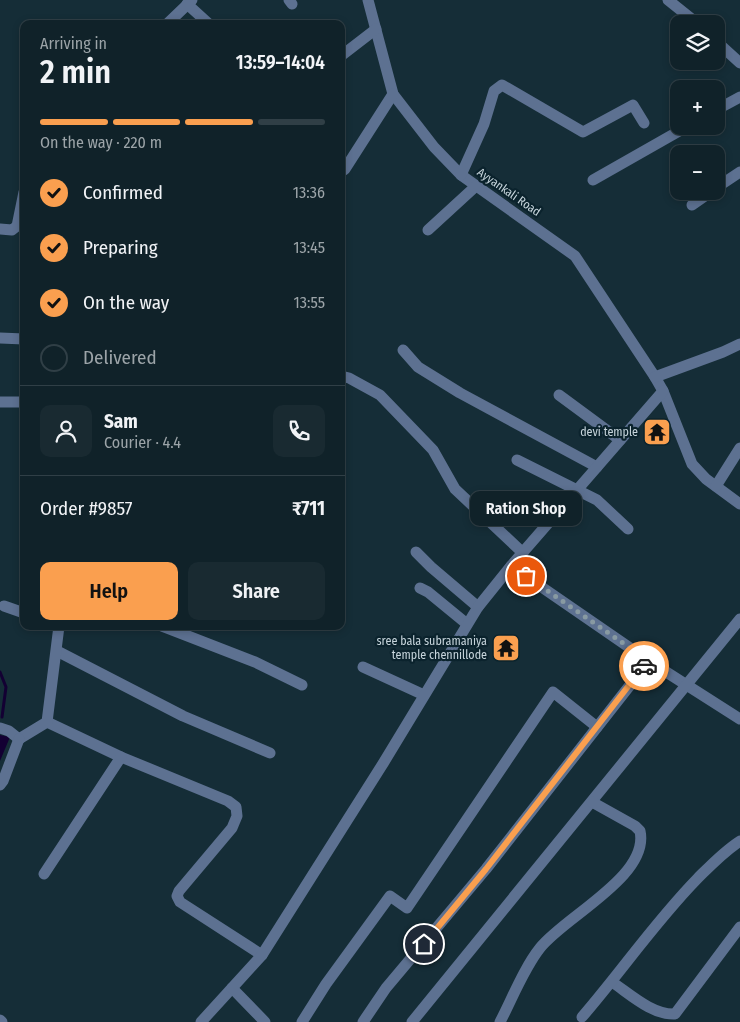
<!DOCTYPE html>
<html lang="en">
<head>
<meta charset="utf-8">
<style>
  :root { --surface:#102229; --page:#192a31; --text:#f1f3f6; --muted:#9ca4a8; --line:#303f46; --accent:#fa9f4f }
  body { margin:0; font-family:"Fira Sans Condensed",sans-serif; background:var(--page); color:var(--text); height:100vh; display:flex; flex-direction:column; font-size:19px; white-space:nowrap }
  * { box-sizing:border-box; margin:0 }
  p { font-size:16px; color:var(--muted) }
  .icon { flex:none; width:28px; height:28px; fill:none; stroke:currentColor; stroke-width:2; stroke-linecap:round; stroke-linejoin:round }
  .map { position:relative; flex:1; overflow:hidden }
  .panel { position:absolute; left:20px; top:20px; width:325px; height:610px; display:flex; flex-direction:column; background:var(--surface); border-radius:10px; box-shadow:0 2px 8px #0003,0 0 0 1px var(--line) }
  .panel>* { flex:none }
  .controls { position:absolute; left:670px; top:15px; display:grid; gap:10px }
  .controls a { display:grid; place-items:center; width:55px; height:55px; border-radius:10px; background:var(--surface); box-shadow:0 2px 8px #0003,0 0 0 1px var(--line); font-size:25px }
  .pin { position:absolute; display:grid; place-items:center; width:42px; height:42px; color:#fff; margin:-21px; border:2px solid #fff; border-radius:50%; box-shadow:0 1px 5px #0007 }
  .courier { position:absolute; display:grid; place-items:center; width:50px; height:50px; margin:-25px; border:4px solid #fa9f4f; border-radius:50%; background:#fff; color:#222; box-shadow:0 1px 6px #0007 }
  .bubble { position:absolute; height:35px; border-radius:10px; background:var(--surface); box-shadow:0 2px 8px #0003,0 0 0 1px var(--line); font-size:16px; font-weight:600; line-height:35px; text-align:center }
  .headline em { font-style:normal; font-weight:600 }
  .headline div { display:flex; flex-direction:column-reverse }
  .headline { display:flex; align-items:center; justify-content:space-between; height:85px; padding:0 20px }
  h1 { font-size:32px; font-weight:600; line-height:38px }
  .bar { display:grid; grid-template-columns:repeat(4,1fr); gap:8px 5px; align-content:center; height:60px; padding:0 20px }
  .bar i { height:6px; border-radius:4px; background:var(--line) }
  .bar .selected { background:var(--accent) }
  .bar p { grid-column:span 4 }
  .line { display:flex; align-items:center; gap:12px; padding:0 20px; border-top:1px solid var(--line) }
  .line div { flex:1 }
  .round { display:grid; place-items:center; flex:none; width:52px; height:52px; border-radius:10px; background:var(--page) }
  ol { padding:0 20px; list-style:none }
  li { display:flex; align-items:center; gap:15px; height:55px }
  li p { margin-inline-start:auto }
  li .icon { padding:5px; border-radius:50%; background:var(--accent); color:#111; stroke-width:4 }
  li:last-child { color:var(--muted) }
  li i { width:28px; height:28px; border:2px solid var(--line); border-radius:50% }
  .action { display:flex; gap:10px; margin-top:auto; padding:10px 20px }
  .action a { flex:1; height:58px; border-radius:10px; background:var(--accent); color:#111; font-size:20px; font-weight:600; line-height:58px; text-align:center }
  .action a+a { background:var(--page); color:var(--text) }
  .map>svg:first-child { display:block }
  .water { fill:#130033 }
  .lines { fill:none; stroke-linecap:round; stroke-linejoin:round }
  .stream { stroke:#130033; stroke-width:3 }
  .minor { stroke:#5d7191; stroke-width:11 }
  .done { stroke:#889aa2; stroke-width:5; stroke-dasharray:0 9 }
  .route { stroke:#fa9f4f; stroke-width:6 }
  .labels { text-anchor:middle; stroke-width:4.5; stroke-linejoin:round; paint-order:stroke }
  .street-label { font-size:12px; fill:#c6d4db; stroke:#0b232d }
  .poi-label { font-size:12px; fill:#c6d4db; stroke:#0b232d; text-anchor:end }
</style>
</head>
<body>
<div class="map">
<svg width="740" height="1022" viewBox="0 0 740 1022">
  <rect width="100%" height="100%" fill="#152d37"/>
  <polygon class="water" points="0,735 10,737 0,761"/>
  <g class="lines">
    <polyline class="stream" points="0,672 6,687 2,717"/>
    <g class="minor">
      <polyline points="289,0 292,4"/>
      <polyline points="368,0 393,94 434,147 461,175 575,256 655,377 663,391 692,464 706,479 740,504"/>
      <polyline points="668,0 698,24"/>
      <polyline points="187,4 209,24"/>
      <polyline points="167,24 192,0"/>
      <polyline points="716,41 740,63"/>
      <polyline points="341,56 376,29"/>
      <polyline points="716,110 740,97"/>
      <polyline points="341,172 345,169 393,94"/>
      <polyline points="461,175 484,124 494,91 502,85 583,132 633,105 644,123"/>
      <polyline points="593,180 688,126"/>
      <polyline points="716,188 740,172"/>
      <polyline points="692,205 712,191"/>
      <polyline points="0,229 12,230 17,226 24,192"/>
      <polyline points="428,230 476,186"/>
      <polyline points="0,338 24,339"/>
      <polyline points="403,350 418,367 460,393 597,467"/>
      <polyline points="341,376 349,378 380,395 433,450 455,489 523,553"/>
      <polyline points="655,377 723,352 740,344"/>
      <polyline points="559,395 620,440"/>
      <polyline points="0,402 24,402"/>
      <polyline points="517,460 597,500 628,529"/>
      <polyline points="716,486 740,448"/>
      <polyline points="416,552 431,567 478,607"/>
      <polyline points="511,566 649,661 740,719"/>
      <polyline points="420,588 428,592 467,624"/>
      <polyline points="4,606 24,613"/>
      <polyline points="162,626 255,662 302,685"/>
      <polyline points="57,651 183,716 270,753"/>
      <polyline points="363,667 424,695"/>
      <polyline points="47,722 121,757 228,801 236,807 237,816 232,828 179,891 177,896 180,902 262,955"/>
      <polyline points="0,728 9,731 19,739"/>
      <polyline points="19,739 47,722 59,626"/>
      <polyline points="0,785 3,781 19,739"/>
      <polyline points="44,874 121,757"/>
      <path d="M612 982C630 994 652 1015 675 1014L740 927"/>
      <path d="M582 1017C621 972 655 922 697 879 711 865 723 852 740 841"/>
      <polyline points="0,1020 2,1022"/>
      <polyline points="201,1022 232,988"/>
      <polyline points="265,1022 232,988 262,955 384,762 478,607 511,566 663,391"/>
      <polyline points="302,1022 326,984 390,896 407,908 553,692 597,727"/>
      <polyline points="363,1022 386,988 486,869 649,661"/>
      <polyline points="412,1022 740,619"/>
      <path d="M500 1022C512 999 524 968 540 948 564 917 650 876 640 831L635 826 592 802"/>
    </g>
  </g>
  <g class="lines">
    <polyline class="done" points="526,576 649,661 644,666"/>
    <polyline class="route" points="424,944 486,869 644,666"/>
  </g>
  <defs>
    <g id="temple-square" transform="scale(1.4375)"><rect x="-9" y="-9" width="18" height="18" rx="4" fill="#fa9f4f" stroke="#0b232d"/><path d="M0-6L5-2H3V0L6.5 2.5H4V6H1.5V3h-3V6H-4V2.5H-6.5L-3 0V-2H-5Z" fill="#111"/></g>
  </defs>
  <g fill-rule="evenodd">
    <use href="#temple-square" x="657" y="432"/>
    <use href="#temple-square" x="506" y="648"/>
  </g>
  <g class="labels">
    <g class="street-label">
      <text transform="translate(509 192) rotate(35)" y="4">Ayyankali Road</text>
    </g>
    <g class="poi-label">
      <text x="638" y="436">devi temple</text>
      <text x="487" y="645">sree bala subramaniya<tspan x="487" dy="14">temple chennillode</tspan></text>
    </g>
  </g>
</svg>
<div class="controls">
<a><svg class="icon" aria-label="layers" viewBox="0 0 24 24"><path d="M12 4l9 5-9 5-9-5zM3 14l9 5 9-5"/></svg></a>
<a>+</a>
<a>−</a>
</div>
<div class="pin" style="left:526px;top:576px;background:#ea580c"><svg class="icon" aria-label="bag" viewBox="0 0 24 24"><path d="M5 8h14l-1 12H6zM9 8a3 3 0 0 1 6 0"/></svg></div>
<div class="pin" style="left:424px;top:944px;background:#1f2937"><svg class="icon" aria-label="home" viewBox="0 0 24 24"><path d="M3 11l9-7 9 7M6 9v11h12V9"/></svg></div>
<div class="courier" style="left:644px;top:666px"><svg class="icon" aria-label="car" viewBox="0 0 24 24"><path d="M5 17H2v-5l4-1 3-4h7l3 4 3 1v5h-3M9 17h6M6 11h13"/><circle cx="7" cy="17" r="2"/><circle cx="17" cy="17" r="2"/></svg></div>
<div class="bubble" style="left:470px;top:491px;width:112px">Ration Shop</div>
<section class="panel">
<div class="headline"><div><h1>2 min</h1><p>Arriving in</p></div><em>13:59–14:04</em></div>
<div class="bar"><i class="selected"></i><i class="selected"></i><i class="selected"></i><i></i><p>On the way · 220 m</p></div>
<ol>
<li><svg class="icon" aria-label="check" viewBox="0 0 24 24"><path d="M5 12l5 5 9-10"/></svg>Confirmed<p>13:36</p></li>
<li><svg class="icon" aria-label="check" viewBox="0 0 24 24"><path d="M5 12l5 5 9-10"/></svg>Preparing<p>13:45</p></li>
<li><svg class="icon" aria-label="check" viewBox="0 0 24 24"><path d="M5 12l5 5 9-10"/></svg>On the way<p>13:55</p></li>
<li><i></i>Delivered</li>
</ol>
<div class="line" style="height:90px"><a class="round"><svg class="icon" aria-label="person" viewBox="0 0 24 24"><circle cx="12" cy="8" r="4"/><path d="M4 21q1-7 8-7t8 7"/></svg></a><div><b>Sam</b><p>Courier · 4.4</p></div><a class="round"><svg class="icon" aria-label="phone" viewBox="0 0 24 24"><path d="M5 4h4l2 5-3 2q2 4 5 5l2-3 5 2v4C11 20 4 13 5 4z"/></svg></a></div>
<div class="line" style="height:65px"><div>Order #9857</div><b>₹711</b></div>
<div class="action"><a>Help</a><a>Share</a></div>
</section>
</div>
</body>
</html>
